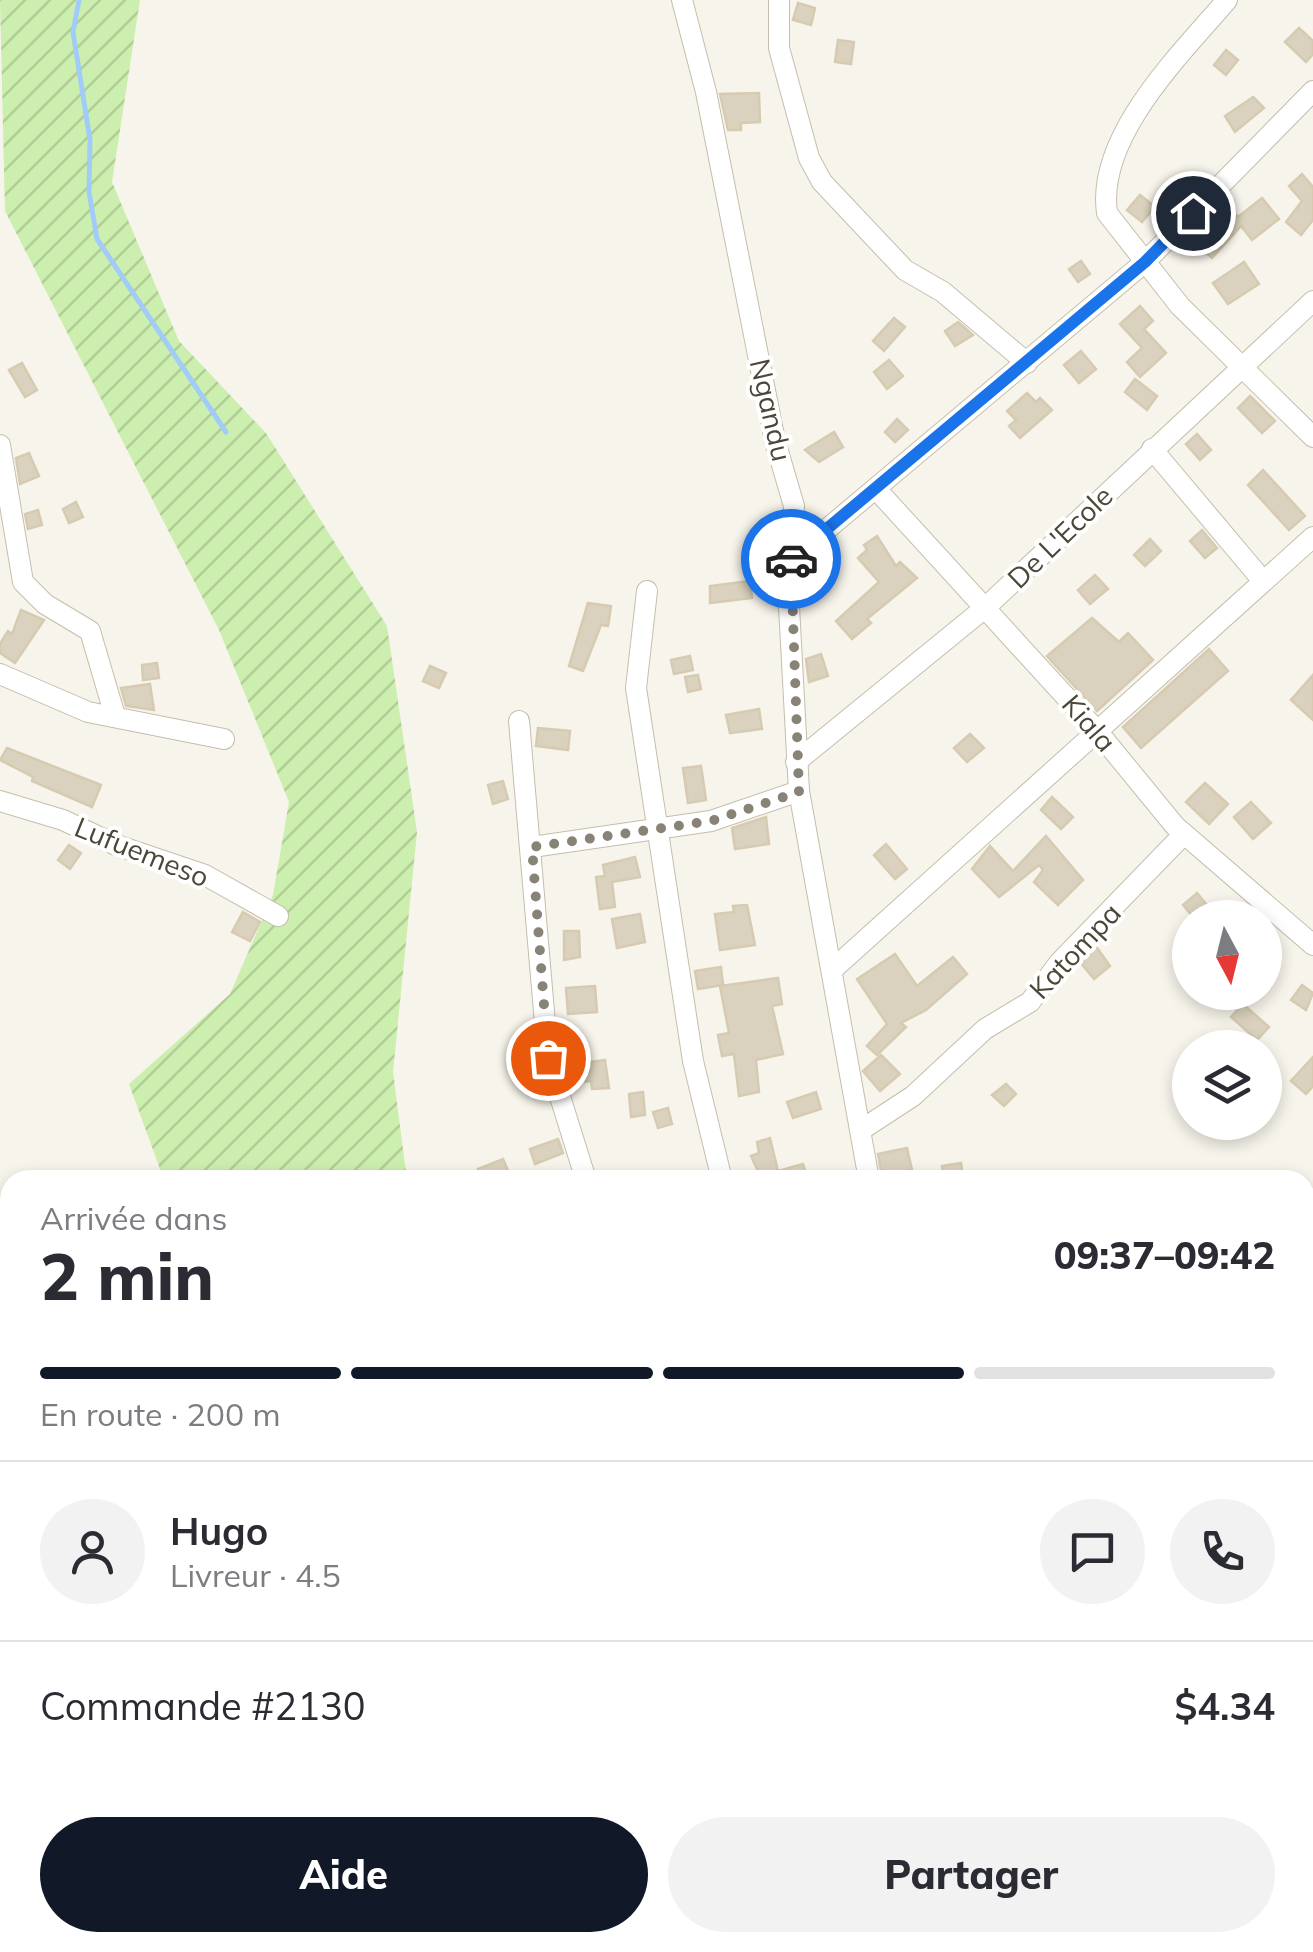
<!DOCTYPE html>
<html lang="fr">
<head>
<meta charset="utf-8">
<style>
  :root { --surface:#fff; --page:#f2f2f3; --text:#2b2b33; --muted:#7c7c81; --line:#e1e1e2; --accent:#111827 }
  body { margin:0; font-family:Mulish,sans-serif; background:var(--page); color:var(--text); height:100vh; display:flex; flex-direction:column; font-size:38px; white-space:nowrap }
  * { box-sizing:border-box; margin:0 }
  p { font-size:32px; color:var(--muted) }
  .icon { flex:none; width:55px; height:55px; fill:none; stroke:currentColor; stroke-width:2; stroke-linecap:round; stroke-linejoin:round }
  .map { position:relative; flex:1; overflow:hidden }
  .panel { position:absolute; left:0px; top:1170px; width:1315px; height:782px; display:flex; flex-direction:column; background:var(--surface); border-radius:30px 30px 0 0; box-shadow:0 5px 15px #0003 }
  .panel>* { flex:none }
  .needle { width:65px; rotate:173deg }
  .buttons { position:absolute; left:1172px; top:900px; display:grid; gap:20px }
  .buttons a { display:grid; place-items:center; width:110px; height:110px; border-radius:50%; background:var(--surface); box-shadow:0 5px 15px #0003; font-size:50px }
  .pin { position:absolute; display:grid; place-items:center; width:85px; height:85px; color:#fff; margin:-42px; border:5px solid #fff; border-radius:50%; box-shadow:0 2px 10px #0007 }
  .courier { position:absolute; display:grid; place-items:center; width:100px; height:100px; margin:-50px; border:8px solid #1a73e8; border-radius:50%; background:#fff; color:#222; box-shadow:0 2px 12px #0007 }
  .head em { font-style:normal; font-weight:800 }
  .head div { display:flex; flex-direction:column-reverse }
  .head { display:flex; align-items:center; justify-content:space-between; height:170px; padding:0 40px }
  h1 { font-size:65px; font-weight:800; line-height:75px }
  .bar { display:grid; grid-template-columns:repeat(4,1fr); gap:15px 10px; align-content:center; height:120px; padding:0 40px }
  .bar i { height:12px; border-radius:8px; background:var(--line) }
  .bar .active { background:var(--accent) }
  .bar p { grid-column:span 4 }
  .line { display:flex; align-items:center; gap:25px; padding:0 40px; border-top:2px solid var(--line) }
  .line div { flex:1 }
  .round { display:grid; place-items:center; flex:none; width:105px; height:105px; border-radius:52px; background:var(--page) }
  .button { display:flex; gap:20px; margin-top:auto; padding:20px 40px }
  .button a { flex:1; height:115px; border-radius:60px; background:var(--accent); color:#fff; font-size:40px; font-weight:800; line-height:115px; text-align:center }
  .button a+a { background:var(--page); color:var(--text) }
  .map>svg:first-child { display:block }
  .garden { fill:url(#garden-furrows) }
  .lines { fill:none; stroke-linecap:round; stroke-linejoin:round }
  .stream { stroke:#a1ccf9; stroke-width:5 }
  .building { fill:#dad2be; stroke:#d6cbb1; stroke-width:2.5 }
  .street-casing { stroke:#c4beac; stroke-width:22 }
  .street { stroke:#fff; stroke-width:20 }
  .done { stroke:#888376; stroke-width:10; stroke-dasharray:0 18 }
  .route { stroke:#1a73e8; stroke-width:12 }
  .labels { text-anchor:middle; stroke-width:8; stroke-linejoin:round; paint-order:stroke }
  .street-label { font-size:28px; fill:#4c4637; stroke:#fff }
</style>
</head>
<body>
<div class="map">
<svg width="1313" height="1952" viewBox="0 0 1313 1952">
  <defs>
    <pattern id="garden-furrows" width="10" height="10" patternUnits="userSpaceOnUse" patternTransform="scale(2.5)"><rect width="10" height="10" fill="#ccefaf"/><path d="M-1 1l2-2M0 10L10 0M9 11l2-2" fill="none" stroke="#b1ce97"/></pattern>
  </defs>
  <rect width="100%" height="100%" fill="#f7f4eb"/>
  <g class="garden">
    <polygon points="0,0 140,0 112,182 179,341 266,433 387,626 417,832 393,1072 407,1180 164,1180 129,1084 230,994 273,895 289,802 219,630 5,211"/>
    <polygon points="496,1943 496,1942 759,1943 756,1952 497,1952"/>
  </g>
  <g class="lines">
    <polyline class="stream" points="79,0 73,32 90,140 89,192 97,239 226,432"/>
  </g>
  <g class="building">
    <polygon points="798,3 815,8 811,25 793,20"/>
    <polygon points="1299,28 1313,41 1313,54 1306,62 1285,42"/>
    <polygon points="838,40 854,42 851,64 835,62"/>
    <polygon points="1226,50 1238,60 1226,75 1214,65"/>
    <polygon points="759,93 760,122 741,123 741,130 728,130 720,94"/>
    <polygon points="1253,97 1264,108 1235,132 1225,116"/>
    <polygon points="1302,174 1313,187 1313,220 1301,235 1286,222 1302,201 1289,186"/>
    <polygon points="1140,195 1155,207 1142,222 1127,210"/>
    <polygon points="1262,198 1279,219 1252,240 1241,226 1212,258 1200,247 1216,229 1207,219 1224,201 1238,217"/>
    <polygon points="1081,261 1090,274 1078,282 1069,269"/>
    <polygon points="1244,262 1259,284 1228,304 1213,283"/>
    <polygon points="1140,306 1153,321 1144,329 1166,353 1140,377 1127,362 1142,348 1120,324"/>
    <polygon points="894,318 905,327 884,351 873,341"/>
    <polygon points="958,322 973,335 955,346 945,331"/>
    <polygon points="1081,351 1096,369 1079,383 1064,365"/>
    <polygon points="889,360 903,376 887,389 874,372"/>
    <polygon points="22,363 37,390 25,397 9,370"/>
    <polygon points="1135,379 1157,396 1147,410 1125,392"/>
    <polygon points="1027,393 1036,402 1040,398 1052,410 1020,438 1009,426 1016,420 1007,411"/>
    <polygon points="1250,396 1275,421 1262,433 1238,408"/>
    <polygon points="897,419 908,430 895,442 885,432"/>
    <polygon points="834,432 843,447 819,462 805,450"/>
    <polygon points="1197,434 1211,450 1200,460 1186,444"/>
    <polygon points="29,453 39,476 20,484 16,458"/>
    <polygon points="1263,470 1305,516 1289,530 1248,485"/>
    <polygon points="76,502 83,517 69,523 63,509"/>
    <polygon points="38,510 42,525 28,529 25,514"/>
    <polygon points="1202,530 1217,548 1205,558 1190,541"/>
    <polygon points="877,536 896,566 900,562 917,578 867,619 871,623 852,639 836,621 879,582 858,558 867,550 864,545"/>
    <polygon points="1150,539 1161,551 1145,566 1134,555"/>
    <polygon points="1095,575 1108,589 1090,604 1078,590"/>
    <polygon points="750,581 752,598 710,603 710,586"/>
    <polygon points="588,603 611,606 608,626 601,625 583,671 569,666"/>
    <polygon points="21,610 44,620 15,663 0,653 0,644 8,631 12,634"/>
    <polygon points="1092,618 1119,642 1128,633 1153,660 1097,711 1047,656"/>
    <polygon points="1209,649 1228,671 1141,748 1123,727"/>
    <polygon points="821,654 828,676 809,682 806,659"/>
    <polygon points="690,656 693,670 674,674 671,660"/>
    <polygon points="157,663 159,678 143,680 142,665"/>
    <polygon points="430,666 446,673 439,688 423,681"/>
    <polygon points="698,675 701,689 688,692 685,677"/>
    <polygon points="1313,675 1313,720 1291,700"/>
    <polygon points="150,684 154,710 126,706 121,688"/>
    <polygon points="759,709 762,729 730,733 726,715"/>
    <polygon points="538,728 570,731 568,750 536,746"/>
    <polygon points="970,734 984,748 967,762 954,748"/>
    <polygon points="7,748 101,785 92,807 32,781 33,777 0,760"/>
    <polygon points="701,766 706,800 688,803 683,768"/>
    <polygon points="503,781 508,799 493,804 488,785"/>
    <polygon points="1205,783 1228,804 1209,824 1186,802"/>
    <polygon points="1052,797 1073,817 1061,829 1041,810"/>
    <polygon points="1251,802 1271,823 1253,839 1234,817"/>
    <polygon points="766,817 769,844 735,849 732,828"/>
    <polygon points="1046,836 1083,880 1058,905 1034,882 1043,870 1039,865 999,897 972,869 990,846 1013,871"/>
    <polygon points="886,844 907,869 895,879 874,855"/>
    <polygon points="69,845 81,853 70,869 58,860"/>
    <polygon points="635,857 640,877 612,882 615,907 600,909 596,877 605,876 603,865"/>
    <polygon points="1197,893 1207,905 1193,917 1183,905"/>
    <polygon points="747,905 755,945 720,950 715,914 734,912 733,906"/>
    <polygon points="243,912 260,922 250,941 232,932"/>
    <polygon points="640,914 645,942 617,948 612,919"/>
    <polygon points="564,931 579,931 580,957 564,960"/>
    <polygon points="1095,945 1110,966 1094,979 1080,962"/>
    <polygon points="895,954 917,986 953,957 967,974 926,1010 901,1023 906,1027 877,1055 867,1046 887,1024 857,979"/>
    <polygon points="721,967 723,985 698,989 695,971"/>
    <polygon points="778,978 782,1004 772,1006 783,1054 756,1060 759,1092 739,1096 734,1054 722,1056 718,1035 729,1033 720,986"/>
    <polygon points="1302,985 1313,993 1306,1010 1291,1000"/>
    <polygon points="595,986 597,1012 568,1014 566,988"/>
    <polygon points="1243,1004 1269,1027 1257,1040 1231,1017"/>
    <polygon points="881,1055 900,1074 880,1091 863,1071"/>
    <polygon points="1313,1057 1313,1086 1306,1094 1291,1081"/>
    <polygon points="605,1060 609,1088 592,1089 591,1081 578,1082 576,1064"/>
    <polygon points="1006,1084 1016,1094 1004,1106 992,1095"/>
    <polygon points="643,1092 645,1115 631,1117 629,1094"/>
    <polygon points="816,1092 821,1109 793,1118 787,1102"/>
    <polygon points="668,1108 672,1124 658,1128 653,1112"/>
    <polygon points="770,1138 778,1171 803,1164 808,1180 762,1180 751,1156 759,1153 757,1142"/>
    <polygon points="558,1139 563,1153 535,1164 530,1149"/>
    <polygon points="907,1148 912,1170 882,1176 878,1154"/>
    <polygon points="503,1159 512,1180 482,1180 478,1169"/>
    <polygon points="961,1163 963,1177 944,1180 942,1166"/>
  </g>
  <g class="lines">
    <g class="street-casing">
      <g id="street">
        <polyline points="682,0 706,92 775,441 794,506 788,588 799,791 869,1180"/>
        <polyline points="779,0 779,48 809,158 822,182 905,270 943,292 1027,363"/>
        <path d="M1227 0C1181 54 1096 136 1107 213L1180 306 1313 437"/>
        <polyline points="0,445 23,582 45,604 90,631 115,716"/>
        <polyline points="1152,449 1263,581"/>
        <polyline points="877,490 1098,732 1175,826 1313,945"/>
        <polyline points="789,561 1145,262 1313,91"/>
        <polyline points="647,591 636,688 693,1061 722,1180"/>
        <polyline points="0,674 88,712 224,739"/>
        <polyline points="519,721 548,1058 586,1180"/>
        <polyline points="796,762 986,607 1313,301"/>
        <polyline points="0,801 63,820 116,845 205,875 278,916"/>
        <polyline points="532,847 711,821 799,791"/>
        <polyline points="832,970 1313,537"/>
        <polyline points="861,1130 913,1096 985,1029 1030,1002 1059,963 1184,834"/>
        <polyline points="1305,1486 1313,1477"/>
        <polyline points="0,1505 10,1488"/>
        <polyline points="1305,1671 1313,1664"/>
        <polyline points="0,1725 10,1730"/>
        <polyline points="0,1780 10,1761"/>
        <polyline points="0,1829 10,1832"/>
        <polyline points="260,1942 280,1952"/>
        <polyline points="166,1952 169,1942"/>
        <polyline points="832,1952 833,1942"/>
        <polyline points="1058,1952 1061,1942"/>
      </g>
    </g>
    <use href="#street" class="street"/>
  </g>
  <g class="lines">
    <polyline class="done" points="548,1058 532,847 711,821 799,792 791,559"/>
    <polyline class="route" points="791,559 1145,262 1193,213"/>
  </g>
  <g class="labels">
    <g class="street-label">
      <text transform="translate(771 410) rotate(77)" y="10">Ngandu</text>
      <text transform="translate(1060 537) rotate(-44)" y="10">De L'Ecole</text>
      <text transform="translate(1089 723) rotate(49)" y="10">Kiala</text>
      <text transform="translate(142 852) rotate(22)" y="10">Lufuemeso</text>
      <text transform="translate(1075 951) rotate(-47)" y="10">Katompa</text>
    </g>
  </g>
</svg>
<div class="buttons">
<a><svg class="needle" viewBox="-14 -14 28 28"><path d="M0-13l5 13h-10z" fill="#e53935"/><path d="M0 13l5-13h-10z" fill="#7c7c81"/></svg></a>
<a><svg class="icon" aria-label="layers" viewBox="0 0 24 24"><path d="M12 4l9 5-9 5-9-5zM3 14l9 5 9-5"/></svg></a>
</div>
<div class="pin" style="left:548px;top:1058px;background:#ea580c"><svg class="icon" aria-label="bag" viewBox="0 0 24 24"><path d="M5 8h14l-1 12H6zM9 8a3 3 0 0 1 6 0"/></svg></div>
<div class="pin" style="left:1193px;top:213px;background:#1f2937"><svg class="icon" aria-label="home" viewBox="0 0 24 24"><path d="M3 11l9-7 9 7M6 9v11h12V9"/></svg></div>
<div class="courier" style="left:791px;top:559px"><svg class="icon" aria-label="car" viewBox="0 0 24 24"><path d="M5 17H2v-5l4-1 3-4h7l3 4 3 1v5h-3M9 17h6M6 11h13"/><circle cx="7" cy="17" r="2"/><circle cx="17" cy="17" r="2"/></svg></div>
<section class="panel">
<div class="head"><div><h1>2 min</h1><p>Arrivée dans</p></div><em>09:37–09:42</em></div>
<div class="bar"><i class="active"></i><i class="active"></i><i class="active"></i><i></i><p>En route · 200 m</p></div>
<div class="line" style="height:180px"><a class="round"><svg class="icon" aria-label="person" viewBox="0 0 24 24"><circle cx="12" cy="8" r="4"/><path d="M4 21q1-7 8-7t8 7"/></svg></a><div><b>Hugo</b><p>Livreur · 4.5</p></div><a class="round"><svg class="icon" aria-label="chat" viewBox="0 0 24 24"><path d="M4 5h16v11H9l-5 4z"/></svg></a><a class="round"><svg class="icon" aria-label="phone" viewBox="0 0 24 24"><path d="M5 4h4l2 5-3 2q2 4 5 5l2-3 5 2v4C11 20 4 13 5 4z"/></svg></a></div>
<div class="line" style="height:130px"><div>Commande #2130</div><b>$4.34</b></div>
<div class="button"><a>Aide</a><a>Partager</a></div>
</section>
</div>
</body>
</html>
